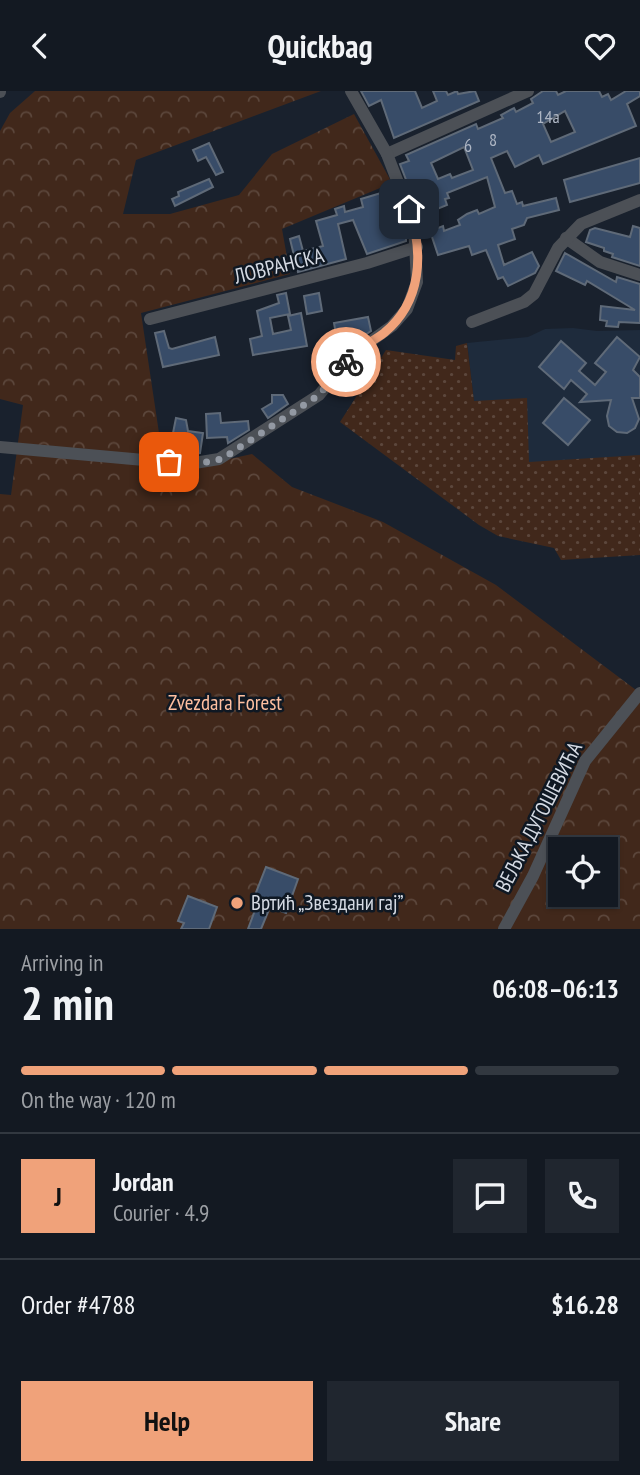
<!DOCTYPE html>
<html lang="en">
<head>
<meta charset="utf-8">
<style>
  :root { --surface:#131922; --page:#20262f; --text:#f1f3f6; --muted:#9da0a5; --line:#323840; --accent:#f0a27a }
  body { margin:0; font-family:"PT Sans Narrow",sans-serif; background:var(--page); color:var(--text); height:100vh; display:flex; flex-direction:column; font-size:26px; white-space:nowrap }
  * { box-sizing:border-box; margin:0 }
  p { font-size:23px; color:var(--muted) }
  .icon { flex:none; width:38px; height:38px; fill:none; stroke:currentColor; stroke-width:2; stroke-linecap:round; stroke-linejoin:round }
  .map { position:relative; height:838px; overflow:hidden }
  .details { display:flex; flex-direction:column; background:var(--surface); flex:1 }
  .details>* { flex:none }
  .tools { position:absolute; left:548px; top:746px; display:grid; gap:14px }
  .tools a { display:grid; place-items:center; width:70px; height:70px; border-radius:0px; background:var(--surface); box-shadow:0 2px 5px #0004,0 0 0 2px var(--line); font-size:35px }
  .pin { position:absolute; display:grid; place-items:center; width:60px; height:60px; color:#fff; margin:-30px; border-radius:14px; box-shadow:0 4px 10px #0006 }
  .courier { position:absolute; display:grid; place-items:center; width:70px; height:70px; margin:-35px; border:5px solid #f0a27a; border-radius:50%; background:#fff; color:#222; box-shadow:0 2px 9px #0007 }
  .head em { font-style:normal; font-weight:800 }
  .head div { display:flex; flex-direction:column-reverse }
  .head { display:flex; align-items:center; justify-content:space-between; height:119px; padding:0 21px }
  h1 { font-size:46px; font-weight:800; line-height:52px }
  .bar { display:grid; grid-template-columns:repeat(4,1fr); gap:10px 7px; align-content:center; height:84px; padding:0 21px }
  .bar i { height:9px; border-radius:5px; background:var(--line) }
  .bar .on { background:var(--accent) }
  .bar p { grid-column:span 4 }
  .line { display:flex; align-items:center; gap:18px; padding:0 21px; border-top:2px solid var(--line) }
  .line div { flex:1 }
  .round { display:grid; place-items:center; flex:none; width:74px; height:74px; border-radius:0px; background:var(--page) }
  .primary-button { display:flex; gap:14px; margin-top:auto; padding:14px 21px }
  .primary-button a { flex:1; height:80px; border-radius:0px; background:var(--accent); color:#111; font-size:28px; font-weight:800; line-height:80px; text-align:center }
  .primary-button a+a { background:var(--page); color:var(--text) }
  header { display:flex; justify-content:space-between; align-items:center; height:91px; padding:0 21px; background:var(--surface); font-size:32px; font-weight:800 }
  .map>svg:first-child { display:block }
  .built { fill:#1e2b3c }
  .grass { fill:url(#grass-dots) }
  .park { fill:url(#park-crowns); fill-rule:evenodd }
  .building { fill:#384c68; stroke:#5f6a78; stroke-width:2; fill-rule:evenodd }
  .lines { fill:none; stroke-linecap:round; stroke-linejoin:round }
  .minor { stroke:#4c5056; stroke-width:12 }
  .done { stroke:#9399a3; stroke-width:7; stroke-dasharray:0 12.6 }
  .route { stroke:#f0a27a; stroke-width:9 }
  .poi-dot { fill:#f0a27a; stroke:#0f1823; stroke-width:2.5 }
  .labels { text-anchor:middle; stroke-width:5; stroke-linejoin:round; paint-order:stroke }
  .number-label { font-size:18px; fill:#aeb6c4 }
  .street-label { font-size:21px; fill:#d5dae3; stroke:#0f1823 }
  .park-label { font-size:21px; fill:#febfa0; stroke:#0f1823 }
  .poi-label { font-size:21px; fill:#d5dae3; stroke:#0f1823; text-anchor:start }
</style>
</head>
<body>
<header><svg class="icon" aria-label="back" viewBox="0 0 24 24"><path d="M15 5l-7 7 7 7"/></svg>Quickbag<svg class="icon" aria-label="heart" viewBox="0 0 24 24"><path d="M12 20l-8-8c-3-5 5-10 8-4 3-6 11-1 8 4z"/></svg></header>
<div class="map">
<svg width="640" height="838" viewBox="0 0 640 838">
  <defs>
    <pattern id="grass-dots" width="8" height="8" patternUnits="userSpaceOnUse" patternTransform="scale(1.75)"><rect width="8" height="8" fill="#41281b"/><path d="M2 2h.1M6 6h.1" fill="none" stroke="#5c473c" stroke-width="1.8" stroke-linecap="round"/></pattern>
    <pattern id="park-crowns" width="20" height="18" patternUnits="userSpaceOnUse" patternTransform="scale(1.75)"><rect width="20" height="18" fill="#41281b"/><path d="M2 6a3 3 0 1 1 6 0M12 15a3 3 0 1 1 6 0" fill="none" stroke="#5c473c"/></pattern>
  </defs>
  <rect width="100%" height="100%" fill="#19212d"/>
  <polygon class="built" points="573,237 597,240 640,239 640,399 533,402 474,310 467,252 528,246 545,238"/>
  <polygon class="grass" points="467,252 474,310 527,307 529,371 640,364 640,464 561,469 554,457 498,445 479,434 340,331 386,259 455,269 456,255"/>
  <path class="park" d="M35 0H321L136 69 123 123H170L239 104 272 63 354 23 392 92 282 138 290 183 141 222 165 382 252 363 292 396 383 431 496 494 640 602V838H0V403L11 404 23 314 0 308V40L10 22ZM560 758H606V803H560Z"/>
  <g class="building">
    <polygon points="361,0 415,0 422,17 437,10 433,0 446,0 448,4 457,0 458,3 475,0 479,10 394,47 381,9 369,15"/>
    <path d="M543 0H556L558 4 566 0H599L602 6 608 3 611 9 626 0H640V5L627 13 636 35 543 73 539 64 515 76 507 60 491 67 505 102 512 100 517 113 522 111 523 115 556 107 559 119 527 127 524 134 512 138 515 148 498 154 504 174 532 161 539 175 535 182 508 195 503 186 498 188 486 159 472 164 469 155 438 164 430 140 443 135 444 140 460 134 458 129 467 123 477 119 479 123 495 116 487 86 447 102 449 107 445 108 447 114 420 125 400 73 409 70 406 64 476 33 478 38 503 27 501 24 514 17 516 21 533 12 531 8ZM565 20 575 41 551 51 543 33ZM464 56 473 79 452 87 450 83 438 88 431 72Z"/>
    <polygon points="209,52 223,81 216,84 206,66 198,70 193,59"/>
    <polygon points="640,67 640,92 570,111 564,89"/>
    <polygon points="209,88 213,96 175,115 172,108 179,105 178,101"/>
    <polygon points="391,99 400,141 406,140 406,150 367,163 353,129 338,133 346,168 298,181 290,148 299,145 303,160 323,155 316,130 337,124 335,118 344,115 345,121 363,116 361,108"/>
    <polygon points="633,135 640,137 640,175 612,166 613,163 604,160 604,157 586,151 590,139 595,137 630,146"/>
    <polygon points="565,162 616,191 617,186 640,193 640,232 619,231 618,236 606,235 607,230 600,229 601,215 635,219 587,190 585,194 556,180"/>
    <polygon points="286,202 290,223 270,227 273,243 291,239 288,225 301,222 307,255 253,264 250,248 262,245 257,220 279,212 277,204"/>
    <polygon points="319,202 322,220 307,223 304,205"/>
    <polygon points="368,226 371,240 365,244 337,249 334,232"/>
    <polygon points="164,240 169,257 172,258 215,246 219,264 163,276 155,242"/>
    <polygon points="617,246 640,266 633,279 640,286 640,307 632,307 639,328 635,337 627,342 617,341 609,335 607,325 611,309 580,311 587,303 571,289 564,298 539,276 561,250 586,272 579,280 595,294 606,281 595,272"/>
    <polygon points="272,304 283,304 288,313 268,327 262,318 272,312"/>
    <polygon points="564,307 590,329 568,354 543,332"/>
    <polygon points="220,322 221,332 248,330 249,339 228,352 227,346 207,347 206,323"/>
    <polygon points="176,327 186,329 188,340 203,342 200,362 185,364 186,357 171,352"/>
    <polygon points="266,776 298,788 286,822 270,816 261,838 248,838 258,811 253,809"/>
    <polygon points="188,805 217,816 209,838 181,838 184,832 178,830"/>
  </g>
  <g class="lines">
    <g class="minor">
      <polyline points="0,1 0,0"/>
      <polyline points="387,63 528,0"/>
      <polyline points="566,147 600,171 640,184"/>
      <polyline points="150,228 367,172 417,156"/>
      <polyline points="472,231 524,211 534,203 558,157 581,133 640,109"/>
      <polyline points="0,356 188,373 219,368 319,304 353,263 392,235 407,218 417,191 414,133 387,63 351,0"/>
      <polyline points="504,838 533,785 585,670 640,602"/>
    </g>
  </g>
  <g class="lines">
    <polyline class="done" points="169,371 196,373 222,368 319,304 346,271"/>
    <path class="route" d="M346 271C356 257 371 252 384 242 422 211 424 162 409 118"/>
  </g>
  <circle class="poi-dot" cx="237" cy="812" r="7"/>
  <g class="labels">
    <g class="number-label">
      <text x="548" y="32">14a</text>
      <text x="493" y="55">8</text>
      <text x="468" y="61">6</text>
    </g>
    <g class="street-label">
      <text transform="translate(279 175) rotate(-14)" y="7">ЛОВРАНСКА</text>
      <text transform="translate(539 726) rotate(-63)" y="7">ВЕЉКА ДУГОШЕВИЋА</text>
    </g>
    <g class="park-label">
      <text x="225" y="619">Zvezdara Forest</text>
    </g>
    <g class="poi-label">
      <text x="251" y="819">Вртић „Звездани гај”</text>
    </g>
  </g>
</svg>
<div class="tools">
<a><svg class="icon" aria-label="locate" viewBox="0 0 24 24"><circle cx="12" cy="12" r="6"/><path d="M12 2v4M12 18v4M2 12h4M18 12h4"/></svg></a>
</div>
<div class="pin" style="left:169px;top:371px;background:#ea580c"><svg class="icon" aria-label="bag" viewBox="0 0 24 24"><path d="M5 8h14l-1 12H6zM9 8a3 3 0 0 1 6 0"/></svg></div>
<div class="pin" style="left:409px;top:118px;background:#1f2937"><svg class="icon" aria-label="home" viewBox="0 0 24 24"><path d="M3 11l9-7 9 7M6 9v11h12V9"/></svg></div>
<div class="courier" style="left:346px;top:271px"><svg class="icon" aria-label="bike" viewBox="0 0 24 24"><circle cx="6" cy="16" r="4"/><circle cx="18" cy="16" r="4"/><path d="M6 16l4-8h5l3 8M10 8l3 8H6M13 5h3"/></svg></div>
</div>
<section class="details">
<div class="head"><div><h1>2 min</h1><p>Arriving in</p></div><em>06:08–06:13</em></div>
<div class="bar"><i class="on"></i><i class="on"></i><i class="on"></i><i></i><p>On the way · 120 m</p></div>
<div class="line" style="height:126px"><b class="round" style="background:var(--accent);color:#111">J</b><div><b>Jordan</b><p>Courier · 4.9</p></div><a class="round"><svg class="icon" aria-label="chat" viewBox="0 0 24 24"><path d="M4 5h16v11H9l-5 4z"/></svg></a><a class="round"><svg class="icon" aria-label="phone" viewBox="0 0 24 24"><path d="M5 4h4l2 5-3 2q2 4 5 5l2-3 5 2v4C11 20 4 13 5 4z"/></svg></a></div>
<div class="line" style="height:91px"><div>Order #4788</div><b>$16.28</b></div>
<div class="primary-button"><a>Help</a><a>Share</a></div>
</section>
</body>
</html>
